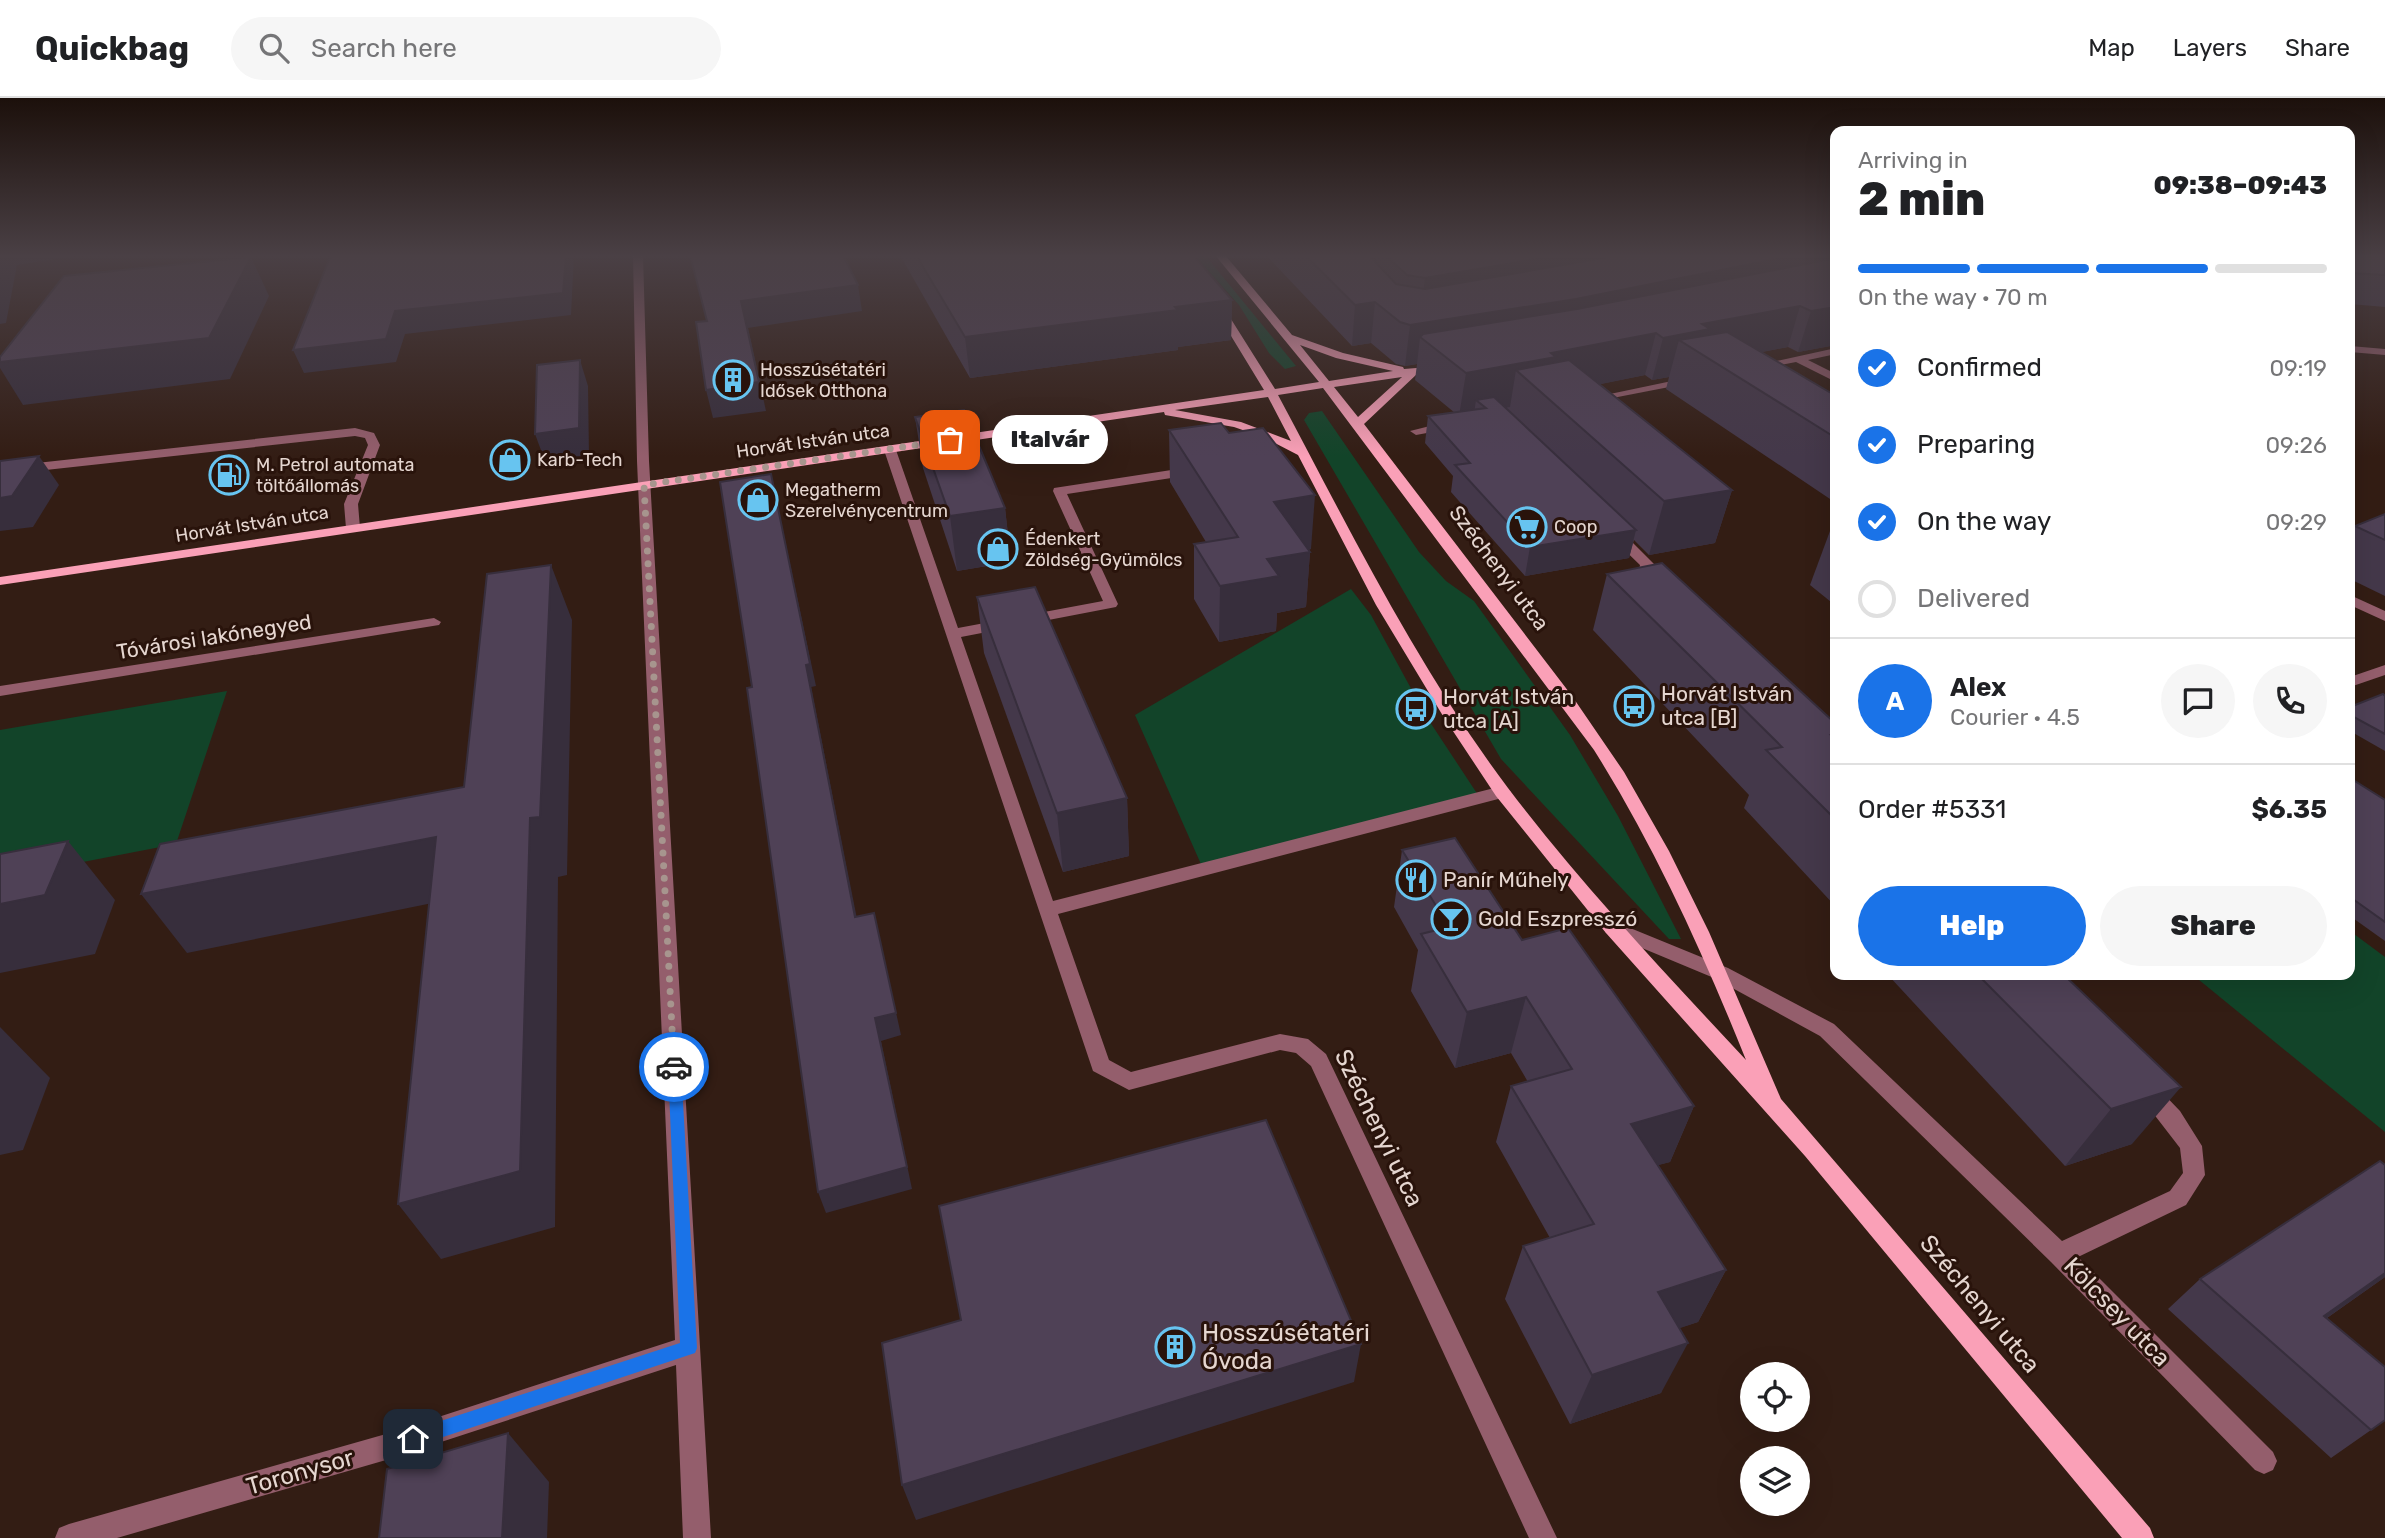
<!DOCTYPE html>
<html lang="en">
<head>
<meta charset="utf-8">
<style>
  :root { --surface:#fff; --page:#f6f6f6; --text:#202124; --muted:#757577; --line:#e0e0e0; --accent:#1a73e8 }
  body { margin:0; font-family:Rubik,sans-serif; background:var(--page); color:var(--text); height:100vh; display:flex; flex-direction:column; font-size:26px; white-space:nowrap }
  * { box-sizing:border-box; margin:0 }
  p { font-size:23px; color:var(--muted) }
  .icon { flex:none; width:38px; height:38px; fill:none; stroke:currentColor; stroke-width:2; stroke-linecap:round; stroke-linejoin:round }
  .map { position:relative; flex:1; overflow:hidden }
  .sheet { position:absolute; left:1830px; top:28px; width:525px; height:854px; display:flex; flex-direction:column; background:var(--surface); border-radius:14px; box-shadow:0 7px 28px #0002 }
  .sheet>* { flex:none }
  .fabs { position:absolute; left:1740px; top:1264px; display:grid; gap:14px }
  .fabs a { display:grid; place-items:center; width:70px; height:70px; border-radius:50%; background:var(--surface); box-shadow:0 7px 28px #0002; font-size:35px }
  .pin { position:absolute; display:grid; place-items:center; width:60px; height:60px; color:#fff; margin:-30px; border-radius:14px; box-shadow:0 4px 10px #0006 }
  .courier { position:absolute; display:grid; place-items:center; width:70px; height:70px; margin:-35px; border:5px solid #1a73e8; border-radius:50%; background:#fff; color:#222; box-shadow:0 2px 9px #0007 }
  .bubble { position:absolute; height:49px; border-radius:24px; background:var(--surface); box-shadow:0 7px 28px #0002; font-size:23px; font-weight:800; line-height:49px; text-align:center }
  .overview em { font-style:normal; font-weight:800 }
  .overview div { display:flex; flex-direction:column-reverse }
  .overview { display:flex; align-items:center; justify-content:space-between; height:119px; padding:0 28px }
  h1 { font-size:46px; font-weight:800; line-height:52px }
  .bar { display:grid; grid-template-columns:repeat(4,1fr); gap:10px 7px; align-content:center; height:84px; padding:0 28px }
  .bar i { height:9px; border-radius:5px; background:var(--line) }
  .bar .on { background:var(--accent) }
  .bar p { grid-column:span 4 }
  .line { display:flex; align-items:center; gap:18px; padding:0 28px; border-top:2px solid var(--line) }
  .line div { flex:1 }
  .round { display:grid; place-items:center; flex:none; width:74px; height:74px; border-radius:37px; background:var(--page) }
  ol { padding:0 28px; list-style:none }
  li { display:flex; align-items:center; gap:21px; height:77px }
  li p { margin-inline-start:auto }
  li .icon { padding:7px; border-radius:50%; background:var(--accent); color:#fff; stroke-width:4 }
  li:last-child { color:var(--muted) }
  li i { width:38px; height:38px; border:4px solid var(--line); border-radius:50% }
  .primary-button { display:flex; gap:14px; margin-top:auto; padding:14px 28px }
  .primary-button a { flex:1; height:80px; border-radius:42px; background:var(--accent); color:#fff; font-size:28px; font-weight:800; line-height:80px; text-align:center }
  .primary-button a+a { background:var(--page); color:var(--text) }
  header { display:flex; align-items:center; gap:42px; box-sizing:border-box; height:98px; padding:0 35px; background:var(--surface); border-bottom:2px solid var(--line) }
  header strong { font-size:33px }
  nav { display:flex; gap:38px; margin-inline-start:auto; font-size:24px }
  .search { width:490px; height:63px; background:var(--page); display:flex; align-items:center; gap:18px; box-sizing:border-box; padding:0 24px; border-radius:38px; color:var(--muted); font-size:26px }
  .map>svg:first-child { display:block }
  .green { fill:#124429 }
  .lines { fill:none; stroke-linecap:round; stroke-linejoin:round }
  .minor { fill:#945e6c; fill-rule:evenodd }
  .major { fill:#faa0b7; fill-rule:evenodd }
  .wall { fill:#44384a }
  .shaded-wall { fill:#372e3c }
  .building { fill:#4f4156; stroke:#372e3c; stroke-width:2 }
  .route { fill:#1a73e8 }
  .done { stroke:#a7958e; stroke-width:7; stroke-dasharray:0 12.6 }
  .labels { text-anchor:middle; stroke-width:6; stroke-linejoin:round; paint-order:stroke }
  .far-poi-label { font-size:18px; fill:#e5d6d0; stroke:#29130b; text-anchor:start }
  .far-street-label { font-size:18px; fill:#e5d6d0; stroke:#29130b }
  .street-label { font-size:21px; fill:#e5d6d0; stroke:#29130b }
  .poi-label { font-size:21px; fill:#e5d6d0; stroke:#29130b; text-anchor:start }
  .near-street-label { font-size:24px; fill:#e5d6d0; stroke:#29130b }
  .near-poi-label { font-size:24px; fill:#e5d6d0; stroke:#29130b; text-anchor:start }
</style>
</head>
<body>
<header>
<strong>Quickbag</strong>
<div class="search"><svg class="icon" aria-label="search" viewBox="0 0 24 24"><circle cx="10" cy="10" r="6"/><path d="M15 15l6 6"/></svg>Search here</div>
<nav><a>Map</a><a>Layers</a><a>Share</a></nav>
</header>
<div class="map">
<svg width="2385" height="1440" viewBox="0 0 2385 1440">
  <rect width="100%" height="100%" fill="#331d14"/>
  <g class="green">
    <polygon points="1194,157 1205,157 1296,268 1285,271 1269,255 1239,207"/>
    <polygon points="1322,313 1419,454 1446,483 1474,503 1570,637 1618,718 1681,841 1669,841 1501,661 1304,322 1309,315"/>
    <polygon points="1351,491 1371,517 1426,618 1480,700 1204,773 1135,617"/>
    <polygon points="227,593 176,746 0,780 0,632"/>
    <polygon points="2350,833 2385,859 2385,1034 2193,877 2350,877"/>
  </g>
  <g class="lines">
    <g class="minor">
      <polygon points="633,157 643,157 649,363 711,1440 683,1440 676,1267 386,1362 117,1440 55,1440 59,1430 69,1426 386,1336 675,1242 637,363"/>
      <polygon points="2350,248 2385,251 2385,257 2350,254"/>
      <polygon points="1836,250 1836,256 1808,262 1836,276 1836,284 1796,264 1756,272 1750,269"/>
      <polygon points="1691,279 1697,282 1695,284 1592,304 1586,301"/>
      <polygon points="1450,323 1456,327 1454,330 1416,337 1410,333"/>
      <polygon points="355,330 374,335 380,347 358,406 360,430 353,434 346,430 344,406 368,347 365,340 355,338 0,377 0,369"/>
      <polygon points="890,348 896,352 958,530 1103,503 1053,393 1054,390 1191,369 1197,373 1191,377 1067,396 1118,506 1116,509 961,539 1053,803 1502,688 1511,694 1502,700 1058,816 1109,962 1131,974 1280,936 1308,941 1326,956 1557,1440 1529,1440 1311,968 1296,955 1280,952 1129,992 1093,973 884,352"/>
      <polygon points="1614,430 1619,431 1654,466 1648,492 1643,493 1636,489 1640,467 1609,437 1609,431"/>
      <polygon points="2350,497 2385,513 2385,523 2350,507"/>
      <polygon points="434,520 441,524 439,527 0,598 0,588"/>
      <polygon points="2385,567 2385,577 2350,589 2350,579"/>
      <polygon points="1613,823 1728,870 1834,926 2062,1143 2170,1093 2183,1075 2180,1050 2136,993 2139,987 2147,984 2155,987 2180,1013 2202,1048 2205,1077 2186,1107 2078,1159 2273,1354 2277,1363 2273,1372 2264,1376 2255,1372 2051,1164 1820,938 1714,880 1606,835 1603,830 1606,825"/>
    </g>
    <path class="major" d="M1215 157H1225L1292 237 1343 255 1403 269 1404 271 1441 268V272L1417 276 1364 326 1572 598 1624 674 1669 753 1709 834 1781 1001 2150 1430 2154 1440H2122L1805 1058 1606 835 1496 698 1443 618 1376 507 1298 357 1263 339 1234 329 1165 317 1164 314 0 487V479L1264 292 1214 210 1219 207 1224 210 1275 291 1319 284ZM1300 247 1336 260 1393 273 1329 283ZM1402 279 1358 319 1334 289ZM1323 290 1594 652C1655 749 1703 855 1746 962 1664 874 1581 786 1508 690 1417 569 1349 430 1278 297ZM1268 299 1291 343 1241 324 1175 312Z"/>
  </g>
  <g class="wall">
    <polygon points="900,157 1193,157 1232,202 1231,242 1178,249 1178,252 970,280"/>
    <polygon points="1266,157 1836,157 1836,247 1798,254 1788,249 1761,254 1836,298 1836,405 1666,291 1669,279 1652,282 1645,277 1600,286 1732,392 1715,445 1649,457 1634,442 1629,460 1525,478 1451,394 1453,378 1425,345 1428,318 1455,315 1415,282 1417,266 1405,268 1396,266 1371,245 1352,248"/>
    <polygon points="2350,157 2385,157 2385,209 2350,206"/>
    <polygon points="915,319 1005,410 1011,464 957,473 923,370"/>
    <polygon points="1169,332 1311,451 1308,452 1310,454 1306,509 1277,515 1276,533 1219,544 1194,501 1194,446 1206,444 1170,384"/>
    <polygon points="2385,416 2385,498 2350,481 2350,436 2355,428"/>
    <polygon points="1836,431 1836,508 1810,487 1830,433"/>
    <polygon points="1607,476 1836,626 1836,809 1744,710 1749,697 1593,532"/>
    <polygon points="977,499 1127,700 1129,758 1063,774 984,555"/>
    <polygon points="2385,598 2385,653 2350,633 2350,609"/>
    <polygon points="2350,680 2385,702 2385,843 2350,818"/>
    <polygon points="1402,752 1522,842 1694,1008 1670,1064 1657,1067 1726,1172 1698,1224 1679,1230 1661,1295 1570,1326 1505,1201 1523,1148 1550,1140 1496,1044 1511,988 1528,984 1511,955 1455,970 1411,893 1418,852 1394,809"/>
    <polygon points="1888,877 2064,877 2132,1046 2065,1068"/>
    <polygon points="2385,1067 2385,1179 2327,1220 2371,1332 2331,1360 2168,1211 2200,1181"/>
  </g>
  <g class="shaded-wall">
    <polygon points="0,157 81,157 17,167 6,225 0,226"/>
    <polygon points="566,157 575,157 574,157 571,217 405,236 396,264 304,275 293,252 395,213"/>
    <polygon points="1364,157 1377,157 1374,189"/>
    <polygon points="1559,157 1681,157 1420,220 1425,180"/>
    <polygon points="1796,157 1836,157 1835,185 1420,239 1417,266 1405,268 1410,227"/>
    <polygon points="251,159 269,198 230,281 23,307 0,270 0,264"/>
    <polygon points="858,187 862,213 748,230 766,313 713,320 706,292 741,203"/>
    <polygon points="1232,202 1231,242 1178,249 1178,252 970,280 965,239 1175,209"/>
    <polygon points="1375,204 1371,245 1352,248 1355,207"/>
    <polygon points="1800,208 1788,249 1713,264 1679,242 1669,279 1652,282 1663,240 1702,226"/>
    <polygon points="1836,209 1836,247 1798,254 1811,213"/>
    <polygon points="1656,235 1645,277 1548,297 1516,272 1510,309 1486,313 1486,310 1476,302 1474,315 1459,318 1466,275 1551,255"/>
    <polygon points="580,262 588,288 589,357 545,363 535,336"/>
    <polygon points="39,358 59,387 33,429 0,433 0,400"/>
    <polygon points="771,376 816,588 811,589 861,841 855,819 806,567"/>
    <polygon points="1732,392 1715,445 1649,457 1664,403"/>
    <polygon points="1315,397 1311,451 1272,458 1274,404"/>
    <polygon points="1005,410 1011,464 957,473 950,418"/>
    <polygon points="1636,432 1629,460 1525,478 1530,449"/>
    <polygon points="1310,454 1306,509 1277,515 1276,533 1219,544 1220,488 1267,461"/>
    <polygon points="551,467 572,522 567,777 558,779 555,1129 441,1161 398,1106 530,720"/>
    <polygon points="1127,700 1129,758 1063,774 1057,715"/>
    <polygon points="436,739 467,798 187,855 141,796"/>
    <polygon points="68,743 115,802 95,856 0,875 0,806"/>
    <polygon points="874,815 901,937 881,943 912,1091 826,1115 818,1094 875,920"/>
    <polygon points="1526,899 1511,955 1455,970 1467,914"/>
    <polygon points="0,929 50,980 23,1052 0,1057"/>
    <polygon points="2181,989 2132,1046 2065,1068 2111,1011"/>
    <polygon points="1694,1008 1670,1064 1609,1081 1631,1026"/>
    <polygon points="1726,1172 1698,1224 1633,1246 1658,1194"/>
    <polygon points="2385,1175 2385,1179 2287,1248 2324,1218"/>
    <polygon points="1688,1245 1661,1295 1570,1326 1592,1277"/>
    <polygon points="1361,1246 1354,1284 916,1422 902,1387"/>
    <polygon points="508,1335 549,1384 547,1440 502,1440"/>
  </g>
  <g class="building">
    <polygon points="331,157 566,157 563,195 395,213 386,241 293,252"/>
    <polygon points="690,157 843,157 858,187 741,203 759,284 706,292 696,224 707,223"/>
    <polygon points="916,157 1193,157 1232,202 1175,209 1178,212 965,239"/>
    <polygon points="1305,157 1369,157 1396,186 1425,191 1620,157 1796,157 1576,201 1410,227 1400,224 1375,204 1355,207"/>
    <polygon points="1385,157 1559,157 1425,180 1407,177"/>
    <polygon points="2350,157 2385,157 2385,177 2350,175"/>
    <polygon points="251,159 209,240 0,264 0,259 64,178"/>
    <polygon points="1836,160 1836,209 1811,213 1800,208 1702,226 1710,231 1663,240 1656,235 1551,255 1556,259 1466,275 1420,239 1423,236 1577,211"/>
    <polygon points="1727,234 1836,298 1836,340 1679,242"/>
    <polygon points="580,262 579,330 535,336 537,267"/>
    <polygon points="1569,262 1732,392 1664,403 1516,272"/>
    <polygon points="1494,299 1636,432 1530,449 1455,367 1470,365 1428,318 1486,310 1476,302"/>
    <polygon points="964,312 1005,410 950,418 915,319"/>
    <polygon points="1221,325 1229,335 1263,330 1315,397 1274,404 1310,454 1267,461 1279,478 1220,488 1194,446 1238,439 1169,332"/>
    <polygon points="39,358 12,398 0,400 0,363"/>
    <polygon points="771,376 810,566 806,567 855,819 874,815 896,915 875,920 907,1069 818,1094 747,590 752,589 720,384"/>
    <polygon points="2385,416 2385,442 2355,428"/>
    <polygon points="1662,465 1836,626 1836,636 1831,637 1836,641 1836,722 1766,652 1782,649 1607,476"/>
    <polygon points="551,467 540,719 530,720 520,1073 398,1106 436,739 141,796 160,746 464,689 487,476"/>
    <polygon points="1035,489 1127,700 1057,715 977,499"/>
    <polygon points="2383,596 2385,598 2385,636 2350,617 2350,609"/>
    <polygon points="2350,680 2385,702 2385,824 2350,799"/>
    <polygon points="1455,740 1522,842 1568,830 1694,1008 1631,1026 1726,1172 1658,1194 1688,1245 1592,1277 1523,1148 1594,1126 1511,988 1572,971 1526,899 1467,914 1421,836 1449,829 1402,752"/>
    <polygon points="68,743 45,797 0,806 0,756"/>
    <polygon points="1978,877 2064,877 2181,989 2111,1011"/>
    <polygon points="1266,1022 1361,1246 902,1387 882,1245 961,1222 939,1108"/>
    <polygon points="2380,1063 2385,1067 2385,1175 2324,1218 2385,1269 2385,1322 2371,1332 2200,1181"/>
    <polygon points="508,1335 502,1440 379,1440 387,1371"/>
  </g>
  <linearGradient id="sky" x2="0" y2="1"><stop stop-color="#1c100b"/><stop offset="0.44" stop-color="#4a4045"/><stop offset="1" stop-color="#4a4045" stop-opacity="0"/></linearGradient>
  <rect width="2385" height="359" fill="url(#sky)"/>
  <polygon class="route" points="674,963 681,969 697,1250 695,1255 413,1349 407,1347 404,1341 407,1335 413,1332 680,1245 668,969"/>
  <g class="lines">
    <polyline class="done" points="674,969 644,387 950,342"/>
  </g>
  <defs>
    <g id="building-ring" transform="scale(2.0125)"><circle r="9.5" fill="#29130b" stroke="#67c4f0" stroke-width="1.5"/><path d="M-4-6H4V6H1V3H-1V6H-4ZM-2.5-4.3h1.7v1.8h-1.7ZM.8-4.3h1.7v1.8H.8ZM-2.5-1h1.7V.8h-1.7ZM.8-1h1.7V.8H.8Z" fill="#67c4f0"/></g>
    <g id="shop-ring" transform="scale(2.0125)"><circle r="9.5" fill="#29130b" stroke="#67c4f0" stroke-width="1.5"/><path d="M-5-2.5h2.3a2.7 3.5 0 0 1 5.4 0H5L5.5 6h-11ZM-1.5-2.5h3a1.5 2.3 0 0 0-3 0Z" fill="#67c4f0"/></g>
    <g id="fuel-ring" transform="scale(2.0125)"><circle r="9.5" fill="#29130b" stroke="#67c4f0" stroke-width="1.5"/><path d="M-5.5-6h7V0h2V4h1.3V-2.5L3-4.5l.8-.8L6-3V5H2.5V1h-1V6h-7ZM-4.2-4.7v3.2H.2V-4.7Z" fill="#67c4f0"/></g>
    <g id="supermarket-ring" transform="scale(2.0125)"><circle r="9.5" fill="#29130b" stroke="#67c4f0" stroke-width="1.5"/><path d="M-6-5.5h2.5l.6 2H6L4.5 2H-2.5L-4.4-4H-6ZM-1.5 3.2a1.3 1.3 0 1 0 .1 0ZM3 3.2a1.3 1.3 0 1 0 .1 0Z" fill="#67c4f0"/></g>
    <g id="bus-ring" transform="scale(2.0125)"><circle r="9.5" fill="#29130b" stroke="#67c4f0" stroke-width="1.5"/><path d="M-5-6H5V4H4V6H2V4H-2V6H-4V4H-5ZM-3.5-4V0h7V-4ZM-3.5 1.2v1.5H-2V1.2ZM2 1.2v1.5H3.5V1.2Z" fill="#67c4f0"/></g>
    <g id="restaurant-ring" transform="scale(2.0125)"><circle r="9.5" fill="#29130b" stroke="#67c4f0" stroke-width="1.5"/><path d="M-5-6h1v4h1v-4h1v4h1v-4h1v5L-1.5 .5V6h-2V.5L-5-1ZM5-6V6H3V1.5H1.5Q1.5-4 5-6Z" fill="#67c4f0"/></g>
    <g id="bar-ring" transform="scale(2.0125)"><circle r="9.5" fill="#29130b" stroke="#67c4f0" stroke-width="1.5"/><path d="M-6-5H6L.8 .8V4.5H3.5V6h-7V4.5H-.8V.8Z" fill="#67c4f0"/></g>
  </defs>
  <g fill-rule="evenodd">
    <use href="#building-ring" x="733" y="282"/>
    <use href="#shop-ring" x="510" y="362"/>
    <use href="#fuel-ring" x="229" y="377"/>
    <use href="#shop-ring" x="758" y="402"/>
    <use href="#supermarket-ring" x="1527" y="429"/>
    <use href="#shop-ring" x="998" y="451"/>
    <use href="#bus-ring" x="1634" y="608"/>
    <use href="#bus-ring" x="1416" y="611"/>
    <use href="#restaurant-ring" x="1416" y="782"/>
    <use href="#bar-ring" x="1451" y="821"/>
    <use href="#building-ring" x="1175" y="1249"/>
  </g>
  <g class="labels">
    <g class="far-poi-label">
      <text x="760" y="278">Hosszúsétatéri<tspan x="760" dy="21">Idősek Otthona</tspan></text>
      <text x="537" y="368">Karb-Tech</text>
      <text x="256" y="373">M. Petrol automata<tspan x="256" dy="21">töltőállomás</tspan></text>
      <text x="785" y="398">Megatherm<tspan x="785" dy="21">Szerelvénycentrum</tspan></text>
      <text x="1554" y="435">Coop</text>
      <text x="1025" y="447">Édenkert<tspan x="1025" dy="21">Zöldség-Gyümölcs</tspan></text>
    </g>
    <g class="far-street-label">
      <text transform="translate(813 343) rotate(-8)" y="6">Horvát István utca</text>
      <text transform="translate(252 426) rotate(-9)" y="6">Horvát István utca</text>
    </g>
    <g class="street-label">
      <text transform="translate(1499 470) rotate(53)" y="7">Széchenyi utca</text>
      <text transform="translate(214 539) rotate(-9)" y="7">Tóvárosi lakónegyed</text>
    </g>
    <g class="poi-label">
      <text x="1661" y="603">Horvát István<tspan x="1661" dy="24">utca [B]</tspan></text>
      <text x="1443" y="606">Horvát István<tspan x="1443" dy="24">utca [A]</tspan></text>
      <text x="1443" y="789">Panír Műhely</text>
      <text x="1478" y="828">Gold Eszpresszó</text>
    </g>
    <g class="near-street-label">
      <text transform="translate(1379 1030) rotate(64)" y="8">Széchenyi utca</text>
      <text transform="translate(1980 1206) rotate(50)" y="8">Széchenyi utca</text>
      <text transform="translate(2117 1214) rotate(46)" y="8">Kölcsey utca</text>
      <text transform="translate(300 1374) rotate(-16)" y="8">Toronysor</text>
    </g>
    <g class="near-poi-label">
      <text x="1202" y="1243">Hosszúsétatéri<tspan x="1202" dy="28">Óvoda</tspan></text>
    </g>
  </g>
</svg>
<div class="fabs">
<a><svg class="icon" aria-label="locate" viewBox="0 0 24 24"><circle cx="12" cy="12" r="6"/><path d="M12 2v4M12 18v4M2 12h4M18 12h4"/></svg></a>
<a><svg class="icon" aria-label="layers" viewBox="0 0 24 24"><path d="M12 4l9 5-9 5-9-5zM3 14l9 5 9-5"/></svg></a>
</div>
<div class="pin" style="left:950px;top:342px;background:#ea580c"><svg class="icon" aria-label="bag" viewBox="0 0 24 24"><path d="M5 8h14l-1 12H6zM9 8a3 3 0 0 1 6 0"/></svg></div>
<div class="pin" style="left:413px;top:1341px;background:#1f2937"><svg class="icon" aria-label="home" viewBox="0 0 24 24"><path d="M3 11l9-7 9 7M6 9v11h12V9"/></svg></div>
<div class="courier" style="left:674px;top:969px"><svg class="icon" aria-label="car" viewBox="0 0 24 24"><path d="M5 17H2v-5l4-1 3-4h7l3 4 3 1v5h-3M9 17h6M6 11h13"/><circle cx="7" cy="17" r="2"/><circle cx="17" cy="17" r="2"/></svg></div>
<div class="bubble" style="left:992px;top:317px;width:116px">Italvár</div>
<section class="sheet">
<div class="overview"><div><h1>2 min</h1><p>Arriving in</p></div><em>09:38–09:43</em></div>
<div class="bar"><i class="on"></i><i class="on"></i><i class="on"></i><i></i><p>On the way · 70 m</p></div>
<ol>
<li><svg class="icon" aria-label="check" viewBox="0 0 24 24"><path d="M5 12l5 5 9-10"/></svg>Confirmed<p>09:19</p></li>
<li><svg class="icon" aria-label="check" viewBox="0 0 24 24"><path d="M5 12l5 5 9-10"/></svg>Preparing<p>09:26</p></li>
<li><svg class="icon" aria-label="check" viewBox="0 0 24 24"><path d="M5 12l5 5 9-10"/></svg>On the way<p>09:29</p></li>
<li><i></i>Delivered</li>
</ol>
<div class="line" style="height:126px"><b class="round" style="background:var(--accent);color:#fff">A</b><div><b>Alex</b><p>Courier · 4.5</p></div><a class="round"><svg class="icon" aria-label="chat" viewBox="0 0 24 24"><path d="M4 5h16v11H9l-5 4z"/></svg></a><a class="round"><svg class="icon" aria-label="phone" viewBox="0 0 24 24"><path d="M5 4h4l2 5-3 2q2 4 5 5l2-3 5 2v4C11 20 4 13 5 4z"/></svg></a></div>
<div class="line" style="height:91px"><div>Order #5331</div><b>$6.35</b></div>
<div class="primary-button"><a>Help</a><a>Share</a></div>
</section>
</div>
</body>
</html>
